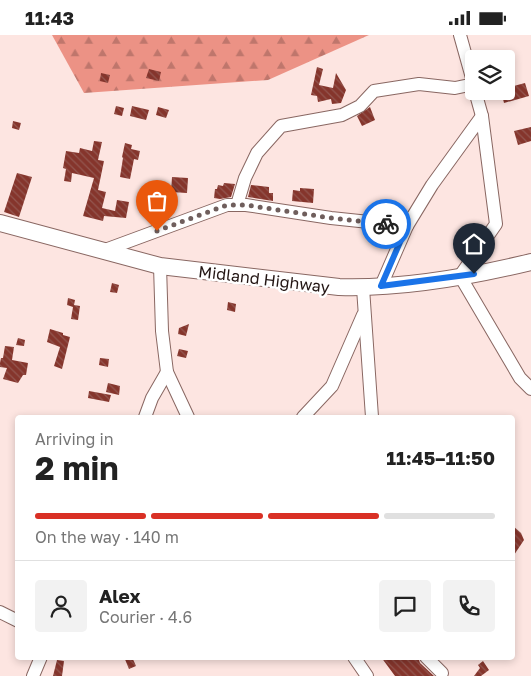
<!DOCTYPE html>
<html lang="en">
<head>
<meta charset="utf-8">
<style>
  :root { --surface:#fff; --page:#f2f2f2; --text:#222; --muted:#767676; --line:#e0e0e0; --accent:#d93025 }
  body { margin:0; font-family:"Golos Text",sans-serif; background:var(--page); color:var(--text); height:100vh; display:flex; flex-direction:column; font-size:19px; white-space:nowrap }
  * { box-sizing:border-box; margin:0 }
  p { font-size:16px; color:var(--muted) }
  .icon { flex:none; width:28px; height:28px; fill:none; stroke:currentColor; stroke-width:2; stroke-linecap:round; stroke-linejoin:round }
  .map { position:relative; flex:1; overflow:hidden }
  .sheet { position:absolute; left:15px; top:380px; width:500px; height:245px; display:flex; flex-direction:column; background:var(--surface); border-radius:5px; box-shadow:0 2px 8px #0003 }
  .sheet>* { flex:none }
  .tools { position:absolute; left:465px; top:15px; display:grid; gap:10px }
  .tools a { display:grid; place-items:center; width:50px; height:50px; border-radius:5px; background:var(--surface); box-shadow:0 2px 8px #0003; font-size:25px }
  .pin { position:absolute; display:grid; place-items:center; width:42px; height:42px; color:#fff; margin:-51px -21px; border-radius:50% 50% 50% 0; rotate:-45deg; box-shadow:0 0 5px #0007 }
  .pin .icon { rotate:45deg }
  .courier { position:absolute; display:grid; place-items:center; width:50px; height:50px; margin:-25px; border:4px solid #1a73e8; border-radius:50%; background:#fff; color:#222; box-shadow:0 1px 6px #0007 }
  .overview em { font-style:normal; font-weight:700 }
  .overview div { display:flex; flex-direction:column-reverse }
  .overview { display:flex; align-items:center; justify-content:space-between; height:85px; padding:0 20px }
  h1 { font-size:32px; font-weight:700; line-height:38px }
  .bar { display:grid; grid-template-columns:repeat(4,1fr); gap:8px 5px; align-content:center; height:60px; padding:0 20px }
  .bar i { height:6px; border-radius:4px; background:var(--line) }
  .bar .on { background:var(--accent) }
  .bar p { grid-column:span 4 }
  .line { display:flex; align-items:center; gap:12px; padding:0 20px; border-top:1px solid var(--line) }
  .line div { flex:1 }
  .round { display:grid; place-items:center; flex:none; width:52px; height:52px; border-radius:5px; background:var(--page) }
  .status { display:flex; justify-content:space-between; align-items:center; height:35px; padding:0 25px; background:var(--surface); direction:ltr }
  .status svg { height:14px; fill:currentColor }
  .map>svg:first-child { display:block }
  .forest { fill:url(#forest-firs) }
  .building { fill:url(#building-back-hatch) }
  .lines { fill:none; stroke-linecap:round; stroke-linejoin:round }
  .minor-casing { stroke:#896762; stroke-width:14 }
  .major-casing { stroke:#896762; stroke-width:18 }
  .minor { stroke:#fff; stroke-width:12 }
  .major { stroke:#fff; stroke-width:16 }
  .done { stroke:#6f5e5c; stroke-width:5; stroke-dasharray:0 9 }
  .route { stroke:#1a73e8; stroke-width:6 }
  .labels { text-anchor:middle; stroke-width:5; stroke-linejoin:round; paint-order:stroke }
  .street-label { font-size:16px; fill:#231614; stroke:#fff }
</style>
</head>
<body>
<div class="status"><b>11:43</b><svg viewBox="0 0 49 12"><path d="M0 12V9h3v3zM5 12V6h3v6zM10 12V3h3v9zM15 12V0h3v12zM26 1h20v11H26zM47 4h2v5h-2z"/></svg></div>
<div class="map">
<svg width="531" height="641" viewBox="0 0 531 641">
  <defs>
    <pattern id="forest-firs" width="22" height="20" patternUnits="userSpaceOnUse" patternTransform="scale(1.25)"><rect width="22" height="20" fill="#ec9285"/><path d="M5 1l3.5 6h-7zM16 11l3.5 6h-7z" fill="#bf766c"/></pattern>
    <pattern id="building-back-hatch" width="6" height="6" patternUnits="userSpaceOnUse" patternTransform="scale(1.25)"><rect width="6" height="6" fill="#85352c"/><path d="M-1 5l2 2M0 0l6 6M5-1l2 2" fill="none" stroke="#93564f"/></pattern>
  </defs>
  <rect width="100%" height="100%" fill="#fde5e1"/>
  <polygon class="forest" points="52,0 369,0 268,45 84,58"/>
  <g class="building">
    <polygon points="317,32 323,34 319,50 333,53 336,38 346,55 341,68 332,69 331,64 318,67 317,61 311,60"/>
    <polygon points="149,34 161,37 159,46 146,43"/>
    <polygon points="101,38 110,40 108,48 100,46"/>
    <polygon points="525,48 529,61 504,68 501,56 506,56 506,53"/>
    <polygon points="116,71 124,73 122,81 114,79"/>
    <polygon points="132,71 149,75 146,85 130,81"/>
    <polygon points="158,72 169,75 166,83 156,80"/>
    <polygon points="370,72 375,85 362,91 357,81"/>
    <polygon points="13,86 21,88 19,95 12,93"/>
    <polygon points="531,92 531,106 518,110 514,96"/>
    <polygon points="94,106 102,107 98,125 104,126 98,155 106,157 102,173 115,176 117,165 129,167 126,183 104,181 103,186 83,181 94,143 72,138 71,147 64,146 66,134 63,133 66,116 79,118 80,113 92,116"/>
    <polygon points="125,108 132,110 131,114 140,116 138,125 134,124 130,144 120,142 123,123 122,122"/>
    <polygon points="17,138 32,142 19,182 4,177"/>
    <polygon points="172,142 188,143 187,158 171,157"/>
    <polygon points="224,148 235,149 231,162 220,164 214,163 215,154 217,154 218,150 223,151"/>
    <polygon points="251,150 269,152 269,158 273,158 273,166 248,162"/>
    <polygon points="300,153 314,154 313,168 292,166 293,155 300,156"/>
    <polygon points="112,248 119,250 117,258 110,257"/>
    <polygon points="68,263 75,265 74,270 80,271 78,285 71,284 73,272 67,270"/>
    <polygon points="228,267 236,269 235,277 227,275"/>
    <polygon points="189,289 186,301 178,299 179,293"/>
    <polygon points="50,294 63,298 63,300 70,302 62,334 54,331 60,312 47,307"/>
    <polygon points="18,303 25,305 24,311 16,310"/>
    <polygon points="5,311 14,312 12,325 28,328 26,340 23,340 18,348 3,344 7,333 0,332 0,328 1,323 3,323"/>
    <polygon points="179,314 188,316 186,323 177,321"/>
    <polygon points="100,323 109,324 108,332 99,330"/>
    <polygon points="108,348 120,351 119,360 106,357"/>
    <polygon points="89,356 111,360 109,367 88,363"/>
    <polygon points="512,490 521,498 524,505 512,523"/>
    <polygon points="124,622 132,622 136,631 129,634"/>
    <polygon points="381,622 418,622 420,628 434,641 395,641"/>
    <polygon points="57,625 64,626 62,641 53,641"/>
    <polygon points="483,626 489,635 481,641 474,641 480,633 478,630"/>
  </g>
  <g class="lines">
    <g class="minor-casing">
      <g id="minor">
        <polyline points="460,0 474,50"/>
        <polyline points="475,56 482,81 496,189 460,241 520,343 531,354"/>
        <polyline points="237,170 245,143 257,118 281,91 342,80 360,71 374,56 419,49 455,53 474,49"/>
        <polyline points="407,191 432,150 482,81"/>
        <polyline points="105,215 227,170 246,170 331,183 407,191 381,251"/>
        <polyline points="160,231 162,296 167,337 188,382"/>
        <polyline points="363,253 372,382"/>
        <polyline points="145,382 152,363 167,337"/>
        <polyline points="303,382 332,351 363,280"/>
        <polyline points="0,577 18,586"/>
        <polyline points="354,622 367,641"/>
        <polyline points="426,622 442,638"/>
        <polyline points="33,641 41,622"/>
      </g>
    </g>
    <g class="major-casing">
      <path id="major" d="M0 188 160 231 339 252C403 254 469 242 531 227"/>
    </g>
    <use href="#minor" class="minor"/>
    <use href="#major" class="major"/>
  </g>
  <g class="lines">
    <polyline class="done" points="157,196 227,170 246,170 331,183 386,189"/>
    <polyline class="route" points="386,189 407,191 381,251 474,239"/>
  </g>
  <g class="labels">
    <g class="street-label">
      <text transform="translate(264 244) rotate(7)" y="6">Midland Highway</text>
    </g>
  </g>
</svg>
<div class="tools">
<a><svg class="icon" aria-label="layers" viewBox="0 0 24 24"><path d="M12 4l9 5-9 5-9-5zM3 14l9 5 9-5"/></svg></a>
</div>
<div class="pin" style="left:157px;top:196px;background:#ea580c"><svg class="icon" aria-label="bag" viewBox="0 0 24 24"><path d="M5 8h14l-1 12H6zM9 8a3 3 0 0 1 6 0"/></svg></div>
<div class="pin" style="left:474px;top:239px;background:#1f2937"><svg class="icon" aria-label="home" viewBox="0 0 24 24"><path d="M3 11l9-7 9 7M6 9v11h12V9"/></svg></div>
<div class="courier" style="left:386px;top:189px"><svg class="icon" aria-label="bike" viewBox="0 0 24 24"><circle cx="6" cy="16" r="4"/><circle cx="18" cy="16" r="4"/><path d="M6 16l4-8h5l3 8M10 8l3 8H6M13 5h3"/></svg></div>
<section class="sheet">
<div class="overview"><div><h1>2 min</h1><p>Arriving in</p></div><em>11:45–11:50</em></div>
<div class="bar"><i class="on"></i><i class="on"></i><i class="on"></i><i></i><p>On the way · 140 m</p></div>
<div class="line" style="height:90px"><a class="round"><svg class="icon" aria-label="person" viewBox="0 0 24 24"><circle cx="12" cy="8" r="4"/><path d="M4 21q1-7 8-7t8 7"/></svg></a><div><b>Alex</b><p>Courier · 4.6</p></div><a class="round"><svg class="icon" aria-label="chat" viewBox="0 0 24 24"><path d="M4 5h16v11H9l-5 4z"/></svg></a><a class="round"><svg class="icon" aria-label="phone" viewBox="0 0 24 24"><path d="M5 4h4l2 5-3 2q2 4 5 5l2-3 5 2v4C11 20 4 13 5 4z"/></svg></a></div>
</section>
</div>
</body>
</html>
